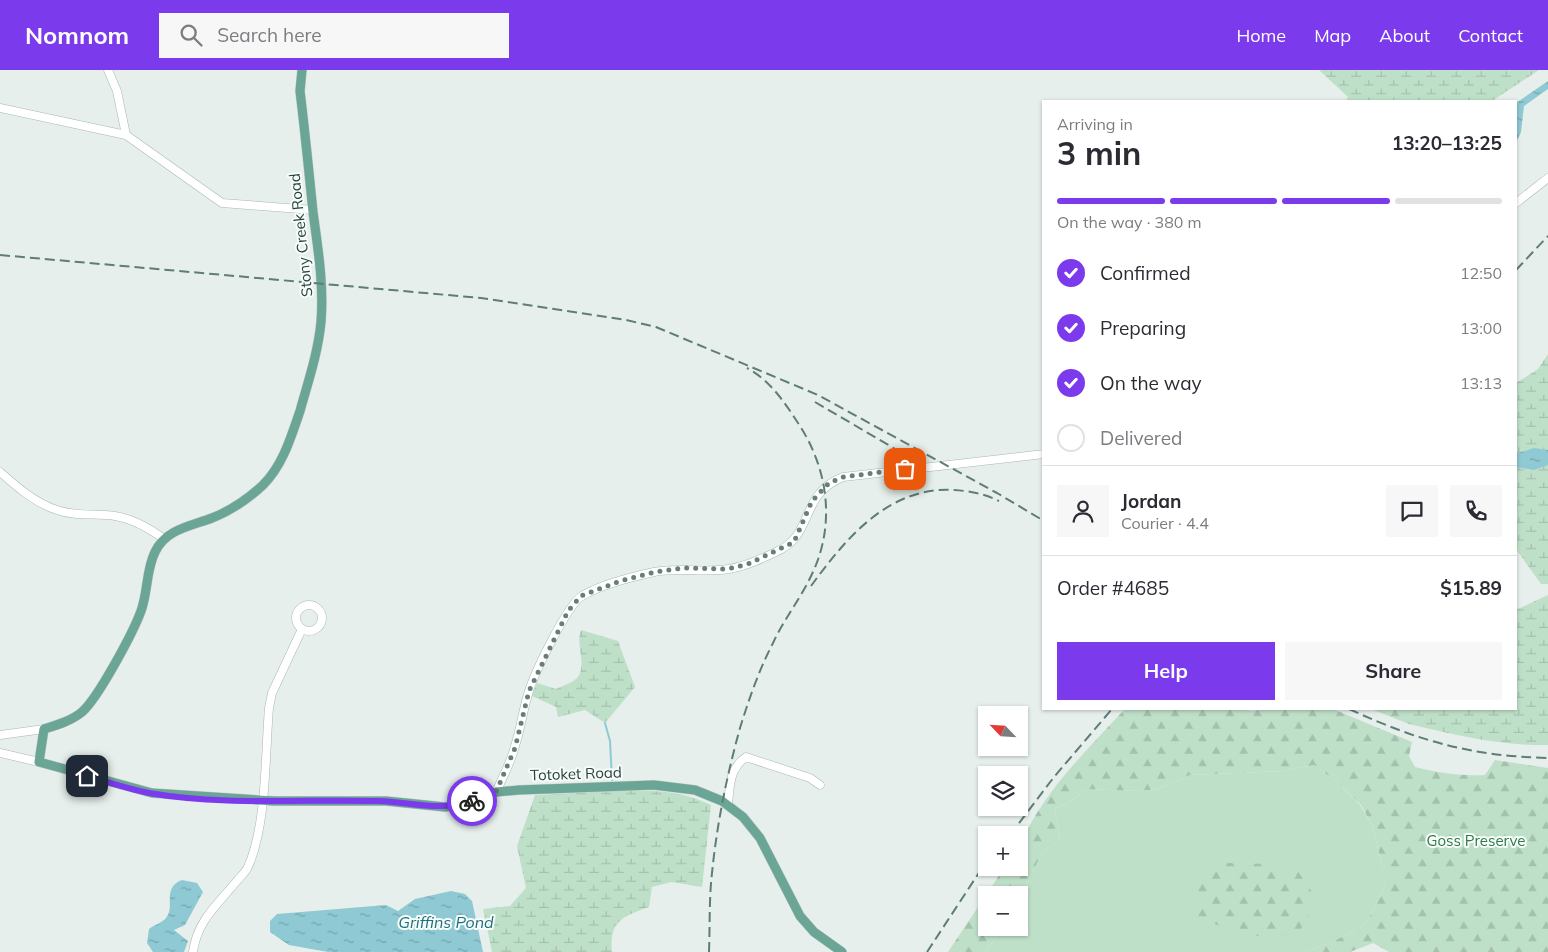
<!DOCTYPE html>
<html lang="en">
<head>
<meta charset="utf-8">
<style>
  :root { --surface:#fff; --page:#f7f7f7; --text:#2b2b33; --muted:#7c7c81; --line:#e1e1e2; --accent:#7c3aed }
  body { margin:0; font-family:Mulish,sans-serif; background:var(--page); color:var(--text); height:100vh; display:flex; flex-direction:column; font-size:19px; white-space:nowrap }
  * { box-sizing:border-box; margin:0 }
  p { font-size:16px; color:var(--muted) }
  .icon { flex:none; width:28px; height:28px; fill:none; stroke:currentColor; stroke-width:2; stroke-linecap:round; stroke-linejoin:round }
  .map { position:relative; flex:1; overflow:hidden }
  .details { position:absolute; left:1042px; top:30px; width:475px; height:610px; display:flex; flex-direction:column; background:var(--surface); border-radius:0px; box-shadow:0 1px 4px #0004 }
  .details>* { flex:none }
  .needle { width:32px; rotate:295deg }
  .fabs { position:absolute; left:978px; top:636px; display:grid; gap:10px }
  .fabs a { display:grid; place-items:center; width:50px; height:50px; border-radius:0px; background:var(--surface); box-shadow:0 1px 4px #0004; font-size:25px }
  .pin { position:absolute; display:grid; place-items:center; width:42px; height:42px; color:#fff; margin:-21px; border-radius:10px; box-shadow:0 2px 8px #0006 }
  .courier { position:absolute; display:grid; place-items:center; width:50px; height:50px; margin:-25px; border:4px solid #7c3aed; border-radius:50%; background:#fff; color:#222; box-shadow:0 1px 6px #0007 }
  .head em { font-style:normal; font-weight:700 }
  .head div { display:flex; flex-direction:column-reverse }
  .head { display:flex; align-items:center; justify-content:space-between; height:85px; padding:0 15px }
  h1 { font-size:32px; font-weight:700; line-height:38px }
  .bar { display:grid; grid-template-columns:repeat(4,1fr); gap:8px 5px; align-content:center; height:60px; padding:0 15px }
  .bar i { height:6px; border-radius:4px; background:var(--line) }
  .bar .current { background:var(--accent) }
  .bar p { grid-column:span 4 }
  .line { display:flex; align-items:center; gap:12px; padding:0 15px; border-top:1px solid var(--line) }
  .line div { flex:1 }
  .round { display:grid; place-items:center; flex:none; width:52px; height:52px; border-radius:0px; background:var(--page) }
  ol { padding:0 15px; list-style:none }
  li { display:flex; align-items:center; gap:15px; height:55px }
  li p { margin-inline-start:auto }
  li .icon { padding:5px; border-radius:50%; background:var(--accent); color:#fff; stroke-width:4 }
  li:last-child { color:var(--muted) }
  li i { width:28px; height:28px; border:2px solid var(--line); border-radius:50% }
  .primary-button { display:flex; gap:10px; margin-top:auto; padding:10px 15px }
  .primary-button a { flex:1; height:58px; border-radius:0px; background:var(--accent); color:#fff; font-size:20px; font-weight:700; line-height:58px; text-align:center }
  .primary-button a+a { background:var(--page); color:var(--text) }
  header { display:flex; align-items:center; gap:30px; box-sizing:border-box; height:70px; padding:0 25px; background:var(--accent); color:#fff }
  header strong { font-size:24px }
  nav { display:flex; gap:28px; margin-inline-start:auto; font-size:18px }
  .search { width:350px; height:45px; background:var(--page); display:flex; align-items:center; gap:12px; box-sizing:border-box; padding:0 18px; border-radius:0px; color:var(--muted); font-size:19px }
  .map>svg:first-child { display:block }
  .green { fill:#bfe0c8 }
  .forest { fill:url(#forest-firs) }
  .wetland { fill:url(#wetland-marsh) }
  .water { fill:url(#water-ripples) }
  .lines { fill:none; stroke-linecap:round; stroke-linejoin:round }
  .stream { stroke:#8ec9d4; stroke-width:2 }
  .minor-casing { stroke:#a8b8b2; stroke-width:9 }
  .major-casing { stroke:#c2cac8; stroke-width:10 }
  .minor { stroke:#fff; stroke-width:8 }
  .major { stroke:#6aa596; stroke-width:9 }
  .rail { stroke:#5f7d75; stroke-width:2; stroke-dasharray:10 5; stroke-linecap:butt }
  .done { stroke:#687f78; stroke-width:5; stroke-dasharray:0 9 }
  .route { stroke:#7c3aed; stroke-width:6 }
  .labels { text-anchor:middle; stroke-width:4; stroke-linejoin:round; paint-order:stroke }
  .street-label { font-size:15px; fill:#24423a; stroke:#f7fbf9 }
  .park-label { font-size:15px; fill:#2d7a4b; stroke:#f7fbf9 }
  .water-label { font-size:16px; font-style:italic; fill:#1c6f80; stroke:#f7fbf9 }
</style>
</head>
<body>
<header>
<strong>Nomnom</strong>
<div class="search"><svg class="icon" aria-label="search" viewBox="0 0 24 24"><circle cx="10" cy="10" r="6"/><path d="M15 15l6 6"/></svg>Search here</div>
<nav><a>Home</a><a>Map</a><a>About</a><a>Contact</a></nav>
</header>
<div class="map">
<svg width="1548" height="882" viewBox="0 0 1548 882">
  <defs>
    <pattern id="forest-firs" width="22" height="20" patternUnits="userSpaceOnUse" patternTransform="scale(1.25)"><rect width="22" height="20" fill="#bfe0c8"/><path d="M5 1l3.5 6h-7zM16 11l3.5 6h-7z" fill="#a4c1ad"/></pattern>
    <pattern id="wetland-marsh" width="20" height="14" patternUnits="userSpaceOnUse" patternTransform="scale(1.25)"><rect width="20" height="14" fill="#bfe0c8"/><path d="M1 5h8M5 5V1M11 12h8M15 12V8" fill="none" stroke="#a4c1ad"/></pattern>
    <pattern id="water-ripples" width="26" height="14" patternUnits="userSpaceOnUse" patternTransform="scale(1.25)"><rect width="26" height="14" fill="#8ec9d4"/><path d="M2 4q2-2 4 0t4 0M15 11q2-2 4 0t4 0" fill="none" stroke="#74a5ad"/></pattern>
  </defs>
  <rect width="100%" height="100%" fill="#e6efeb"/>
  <path class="green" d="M1314 695 1337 712 1360 735 1373 757 1386 813 1366 854 1334 871 1306 882H986L1002 858H1019V828L1040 787 1059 769C1061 757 1054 750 1056 738L1067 734 1087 719 1137 721 1159 719 1190 705 1282 701Z"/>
  <g class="forest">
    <path d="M1125 639H1245L1251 641 1272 639H1333L1412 672 1409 686 1415 697C1438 703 1461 706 1485 705L1495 690 1548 698V882H1389L1373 873 1350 882H1306L1334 871 1366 854 1386 813 1373 757 1361 735 1337 712 1314 695 1282 701 1190 705 1159 719 1137 721 1087 719 1067 734 1056 738C1054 750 1061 757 1059 769L1040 787 1019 828V825H986V858H1002L986 882H948L1004 798H1019C1019 791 1017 781 1020 775 1043 722 1086 681 1125 639Z"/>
    <polygon points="1371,639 1413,639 1409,654"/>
    <polygon points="1227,793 1273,794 1297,800 1312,822 1328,822 1307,833 1304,842 1312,848 1296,863 1271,867 1241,865 1198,847 1193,838 1192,819 1201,803"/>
  </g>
  <g class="wetland">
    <polygon points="1319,0 1539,0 1492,31 1346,31 1348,27"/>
    <polygon points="1548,284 1548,514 1541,514 1516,479 1516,313 1538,299"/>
    <path d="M1548 525V675C1501 676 1455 665 1409 654L1413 639H1516V540Z"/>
    <path d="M581 560 618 571 635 617 605 653 585 640 558 647 556 637 532 626 537 613 556 619C562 616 572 613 577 608 588 596 575 574 581 560Z"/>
    <path d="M612 721C650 721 675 718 711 735L702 817 671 812 652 817 649 837C623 846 609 851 612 882H492L483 839 510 836 526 818 517 776 535 725Z"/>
  </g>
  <g class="water">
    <polygon points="1548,11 1548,19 1524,36 1521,62 1516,73 1516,33"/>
    <polygon points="1534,378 1548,380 1548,395 1534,400 1516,397 1516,384"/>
    <path d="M182 810 197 813 203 822 185 855 174 860 188 871 184 882H153L147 873 149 859C154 855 162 853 166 848 176 837 161 818 182 810Z"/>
    <polygon points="451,821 465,824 472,831 483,882 328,882 289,875 270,862 270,851 277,844 386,835 398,841 415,829"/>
  </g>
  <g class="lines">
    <polyline class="stream" points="605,653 610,671 612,710"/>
    <g class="minor-casing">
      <g id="minor">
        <polyline points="108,0 117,21 126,65"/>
        <polyline points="0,38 126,65 222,133 313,140"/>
        <polyline points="1516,133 1548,108"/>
        <path d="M0 402C17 417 35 433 57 440 76 447 96 443 115 446 133 449 149 458 164 469"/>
        <circle cx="309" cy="548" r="13"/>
        <polyline points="0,665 44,659"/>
        <polyline points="0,683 39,692"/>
        <path d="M496 722C503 707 511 692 515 676 521 658 523 639 529 621 535 602 567 535 582 526 602 514 631 507 654 502 679 497 705 503 729 499 746 496 761 489 776 482 816 464 798 425 843 407L1044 384"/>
        <path d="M728 734C730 716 729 699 746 687L810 708 820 715"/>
        <path d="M193 882C197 851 217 835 236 812 240 807 245 803 248 797 267 754 265 685 269 638L272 623 302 559"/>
      </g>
    </g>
    <g class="major-casing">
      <path id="major" d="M302 0 300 21C305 62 309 102 313 142 318 179 324 215 321 252 318 283 308 312 300 341 291 367 283 395 263 415 249 428 230 441 212 448 191 456 166 459 155 482 146 500 148 522 141 541 133 563 98 628 82 642 71 651 57 655 44 659L39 692 152 723 274 731H386L445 737 461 734 496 722 519 720 654 715 695 720 722 731 743 747 760 768 800 846 814 862 842 882"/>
    </g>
    <use href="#minor" class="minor"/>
    <use href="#major" class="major"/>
    <g class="rail">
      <polyline points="0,185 481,228 626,250 656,257 818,325 997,423 1044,451"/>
      <polyline points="1516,200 1548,166"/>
      <polyline points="815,332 914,390"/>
      <path d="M811 516C846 468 889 416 954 420 970 421 985 424 999 431"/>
      <path d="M1349 639C1419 671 1470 686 1548 688"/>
      <polyline points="1010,765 1054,707 1112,639"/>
      <path d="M709 882C710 856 709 829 712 803 717 753 727 705 740 658 749 629 759 600 773 573 784 549 801 528 812 504 836 454 828 398 798 353 785 333 770 310 747 298"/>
      <polyline points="927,882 986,792"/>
    </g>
  </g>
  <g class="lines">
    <polyline class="done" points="472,731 496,722 515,678 529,621 568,541 581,526 620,511 655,502 683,498 728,499 748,494 794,472 812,431 829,413 843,407 905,399"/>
    <path class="route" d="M87 706C107 712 128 719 149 723 224 736 303 729 378 731 410 732 441 742 472 731"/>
  </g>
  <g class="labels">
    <g class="street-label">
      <text transform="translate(301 165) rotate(-96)" y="5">Stony Creek Road</text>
      <text transform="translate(576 704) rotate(-2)" y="5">Totoket Road</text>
    </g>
    <g class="park-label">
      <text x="1476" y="776">Goss Preserve</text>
    </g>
    <g class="water-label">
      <text x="446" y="858">Griffins Pond</text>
    </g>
  </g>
</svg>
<div class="fabs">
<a><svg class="needle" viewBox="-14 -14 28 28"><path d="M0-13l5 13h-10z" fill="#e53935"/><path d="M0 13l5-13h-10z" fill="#7c7c81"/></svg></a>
<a><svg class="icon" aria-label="layers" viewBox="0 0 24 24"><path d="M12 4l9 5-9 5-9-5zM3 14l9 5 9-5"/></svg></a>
<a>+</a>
<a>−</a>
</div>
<div class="pin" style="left:905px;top:399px;background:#ea580c"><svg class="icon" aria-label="bag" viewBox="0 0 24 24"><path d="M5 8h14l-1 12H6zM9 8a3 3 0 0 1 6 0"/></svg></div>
<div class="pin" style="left:87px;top:706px;background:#1f2937"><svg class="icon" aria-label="home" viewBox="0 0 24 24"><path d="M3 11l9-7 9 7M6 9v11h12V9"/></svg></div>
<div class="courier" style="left:472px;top:731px"><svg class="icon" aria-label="bike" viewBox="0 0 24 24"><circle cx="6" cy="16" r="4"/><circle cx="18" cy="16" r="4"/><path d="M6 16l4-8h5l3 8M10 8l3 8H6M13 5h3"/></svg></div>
<section class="details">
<div class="head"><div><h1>3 min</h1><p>Arriving in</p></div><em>13:20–13:25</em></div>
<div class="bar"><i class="current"></i><i class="current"></i><i class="current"></i><i></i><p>On the way · 380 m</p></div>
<ol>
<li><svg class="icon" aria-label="check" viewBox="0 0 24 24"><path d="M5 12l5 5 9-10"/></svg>Confirmed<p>12:50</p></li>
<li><svg class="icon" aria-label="check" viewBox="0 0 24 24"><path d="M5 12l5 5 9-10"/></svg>Preparing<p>13:00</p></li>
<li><svg class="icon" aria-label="check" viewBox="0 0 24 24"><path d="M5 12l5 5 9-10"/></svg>On the way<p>13:13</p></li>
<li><i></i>Delivered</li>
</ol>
<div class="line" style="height:90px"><a class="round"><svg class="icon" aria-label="person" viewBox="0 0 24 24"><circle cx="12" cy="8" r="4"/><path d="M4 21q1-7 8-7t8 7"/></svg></a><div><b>Jordan</b><p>Courier · 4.4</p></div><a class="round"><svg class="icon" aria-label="chat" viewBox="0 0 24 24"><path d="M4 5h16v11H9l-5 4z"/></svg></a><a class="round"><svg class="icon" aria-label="phone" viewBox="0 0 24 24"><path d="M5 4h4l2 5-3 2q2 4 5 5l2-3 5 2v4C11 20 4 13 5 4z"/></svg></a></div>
<div class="line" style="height:65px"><div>Order #4685</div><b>$15.89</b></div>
<div class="primary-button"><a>Help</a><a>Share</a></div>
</section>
</div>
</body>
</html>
